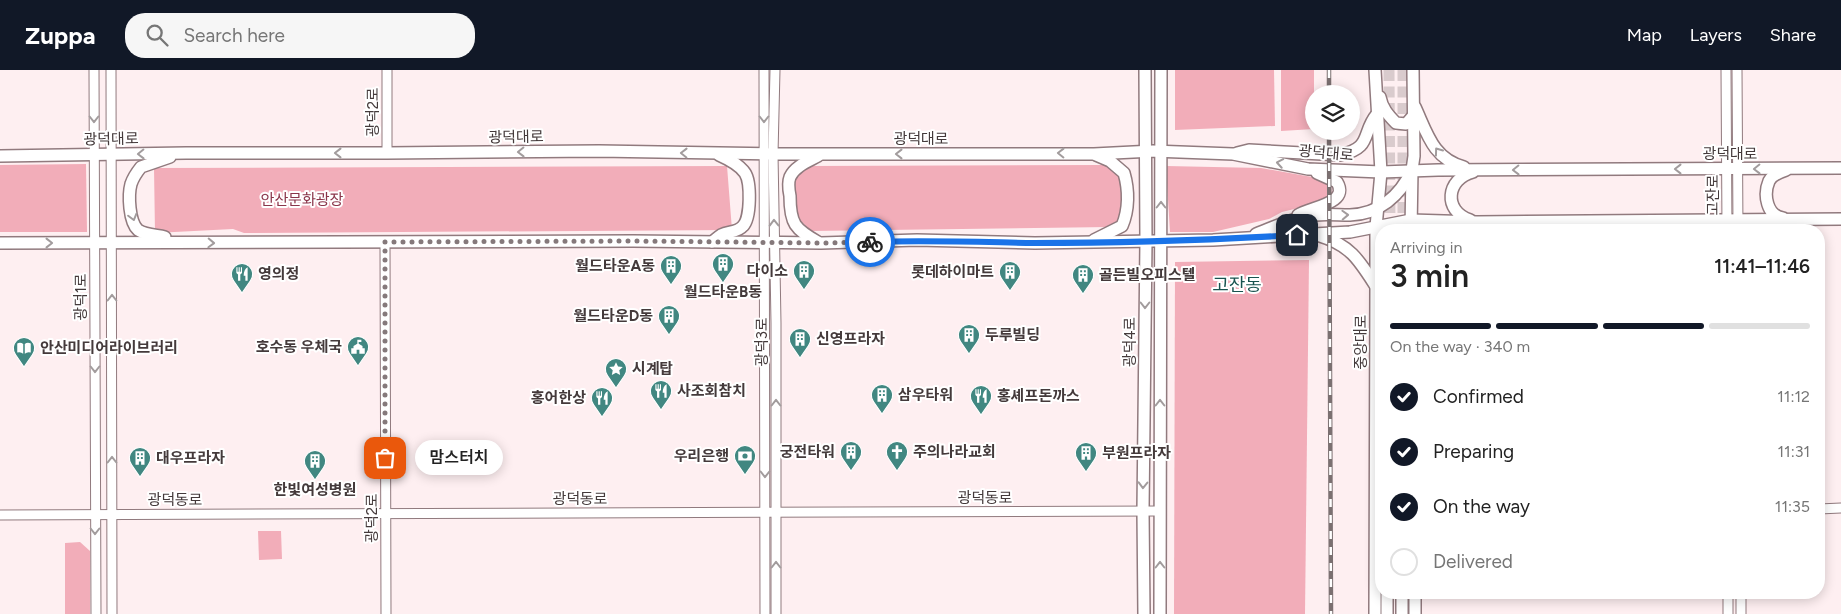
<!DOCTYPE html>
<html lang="en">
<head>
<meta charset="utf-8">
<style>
  :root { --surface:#fff; --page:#f6f6f6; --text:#222; --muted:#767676; --line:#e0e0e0; --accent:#111827 }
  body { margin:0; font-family:Figtree,"Noto Sans KR",sans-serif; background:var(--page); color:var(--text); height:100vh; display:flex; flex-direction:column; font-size:19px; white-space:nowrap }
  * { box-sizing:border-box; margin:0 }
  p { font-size:16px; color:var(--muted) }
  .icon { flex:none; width:28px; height:28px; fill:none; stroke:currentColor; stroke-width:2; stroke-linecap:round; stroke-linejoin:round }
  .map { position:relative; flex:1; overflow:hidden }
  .sheet { position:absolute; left:1375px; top:154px; width:450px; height:375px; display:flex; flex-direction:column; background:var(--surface); border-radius:20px; box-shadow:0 2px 12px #0003 }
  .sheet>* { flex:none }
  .buttons { position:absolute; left:1305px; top:15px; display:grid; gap:10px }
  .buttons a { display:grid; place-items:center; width:55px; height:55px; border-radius:50%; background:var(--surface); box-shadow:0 2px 12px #0003; font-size:25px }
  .pin { position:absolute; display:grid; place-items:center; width:42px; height:42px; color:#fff; margin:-21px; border-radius:10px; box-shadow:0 2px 8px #0006 }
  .courier { position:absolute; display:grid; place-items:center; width:50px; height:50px; margin:-25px; border:4px solid #1a73e8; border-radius:50%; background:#fff; color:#222; box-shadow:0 1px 6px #0007 }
  .bubble { position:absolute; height:35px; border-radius:18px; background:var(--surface); box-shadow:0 2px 12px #0003; font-size:16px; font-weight:600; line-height:35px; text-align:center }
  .head em { font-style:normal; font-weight:600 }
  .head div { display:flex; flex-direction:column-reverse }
  .head { display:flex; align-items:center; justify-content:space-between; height:85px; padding:0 15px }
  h1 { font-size:32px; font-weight:600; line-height:38px }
  .bar { display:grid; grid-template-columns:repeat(4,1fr); gap:8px 5px; align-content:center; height:60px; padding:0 15px }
  .bar i { height:6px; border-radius:4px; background:var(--line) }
  .bar .active { background:var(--accent) }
  .bar p { grid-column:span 4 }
  ol { padding:0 15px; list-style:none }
  li { display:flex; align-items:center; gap:15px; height:55px }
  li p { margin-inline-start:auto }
  li .icon { padding:5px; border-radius:50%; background:var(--accent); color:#fff; stroke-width:4 }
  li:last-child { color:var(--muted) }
  li i { width:28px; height:28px; border:2px solid var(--line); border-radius:50% }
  header { display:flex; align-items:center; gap:30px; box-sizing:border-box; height:70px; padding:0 25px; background:var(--accent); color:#fff }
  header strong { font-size:24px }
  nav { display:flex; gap:28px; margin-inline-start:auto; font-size:18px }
  .search { width:350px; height:45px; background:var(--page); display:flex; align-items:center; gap:12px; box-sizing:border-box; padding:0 18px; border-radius:20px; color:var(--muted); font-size:19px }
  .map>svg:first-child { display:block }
  .green { fill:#f2adb9 }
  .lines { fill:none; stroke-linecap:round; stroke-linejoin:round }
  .major-tunnel { stroke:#d9cbcd; stroke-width:11; stroke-dasharray:11 5.5; stroke-linecap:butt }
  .minor-casing { stroke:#917a7e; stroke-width:11 }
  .major-casing { stroke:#917a7e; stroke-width:14 }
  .minor { stroke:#fff; stroke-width:9 }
  .major { stroke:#fff; stroke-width:11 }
  .rail-casing { stroke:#7b7071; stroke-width:4.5 }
  .rail { stroke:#fff; stroke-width:2.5; stroke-dasharray:8; stroke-linecap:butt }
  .oneway { stroke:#a29c9d }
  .done { stroke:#85797b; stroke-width:5; stroke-dasharray:0 9 }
  .route { stroke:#1a73e8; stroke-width:6 }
  .labels { text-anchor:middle; stroke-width:4; stroke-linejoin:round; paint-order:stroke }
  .street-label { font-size:15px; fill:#443a3b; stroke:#fff }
  .park-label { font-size:15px; fill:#8a354a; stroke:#fff }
  .poi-label { font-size:15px; font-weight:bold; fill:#443a3b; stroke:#fff; text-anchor:start }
  .quarter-label { font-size:18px; fill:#18534f; stroke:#fff }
</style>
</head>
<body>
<header>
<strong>Zuppa</strong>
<div class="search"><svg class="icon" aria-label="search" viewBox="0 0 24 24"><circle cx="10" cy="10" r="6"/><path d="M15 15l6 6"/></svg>Search here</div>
<nav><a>Map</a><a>Layers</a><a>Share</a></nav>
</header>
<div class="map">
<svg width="1841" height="544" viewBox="0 0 1841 544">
  <rect width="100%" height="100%" fill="#feeff1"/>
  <g class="green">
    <polygon points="1175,0 1274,0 1275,56 1175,60"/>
    <polygon points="1281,0 1314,0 1314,59 1281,61"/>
    <polygon points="86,94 87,162 0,162 0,95"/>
    <path d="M1103 95C1129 100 1125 134 1118 153L1110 157 811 161 794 144 793 111 809 96Z"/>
    <polygon points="727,96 732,160 244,163 233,159 155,163 154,98"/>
    <polygon points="1166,96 1261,98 1323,109 1331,115 1332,126 1323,132 1282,142 1269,149 1213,162 1170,162"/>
    <polygon points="1309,190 1305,544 1174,544 1175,192"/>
    <polygon points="258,461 281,461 282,489 259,490"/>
    <polygon points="80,472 90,481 90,544 65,544 65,473"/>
  </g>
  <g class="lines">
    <g class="major-tunnel">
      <polyline points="1389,0 1390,160"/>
      <polyline points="1403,0 1403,160"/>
    </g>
    <g class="minor-casing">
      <g id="minor">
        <polyline points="94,0 96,544"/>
        <polyline points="111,0 112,544"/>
        <polyline points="387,0 387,83"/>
        <polyline points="764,0 765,544"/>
        <polyline points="775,0 773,84 776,253 776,544"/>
        <polyline points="1726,0 1727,160"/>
        <polyline points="1737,0 1738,160"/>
        <polyline points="385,172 386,544"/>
        <polyline points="1819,439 1841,438"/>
        <polyline points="0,445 1160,441"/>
        <polyline points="1728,522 1728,544"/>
        <polyline points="1741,522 1741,544"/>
      </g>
    </g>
    <g class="major-casing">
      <g id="major">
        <polyline points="1375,0 1381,102 1376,157 1376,215 1375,544"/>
        <path d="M1380 27C1382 38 1388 45 1396 53L1406 54 1413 46"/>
        <path d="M1415 37C1427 63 1433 89 1464 97"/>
        <path d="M1237 83 1249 80 1340 85C1373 78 1361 63 1377 44"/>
        <polyline points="0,86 186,83 387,83 599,81 773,84 1094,84 1153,81 1233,84 1308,99 1381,102 1438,100 1841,98"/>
        <path d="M818 86C809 91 795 96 790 107 788 112 789 121 790 126 790 154 795 159 818 172"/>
        <path d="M1298 145C1310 137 1350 134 1337 112L1317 103"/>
        <path d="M1783 148C1767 146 1763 125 1769 111 1772 105 1780 102 1786 100"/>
        <path d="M1470 150C1443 141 1446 109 1473 102"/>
        <polyline points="1411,160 1412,100 1414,86 1413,0"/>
        <path d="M1256 164C1276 156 1294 148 1315 145 1326 144 1338 145 1350 145 1379 144 1400 126 1412 100"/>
        <path d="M1320 166C1350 175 1359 190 1375 215"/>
        <path d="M165 167C157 165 145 165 138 160 129 152 128 125 131 114 133 108 137 102 141 97L170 87"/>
        <path d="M1094 170 1122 156C1129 140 1129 120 1124 103L1110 91 1096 85"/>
        <path d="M712 172C715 170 718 167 721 165 729 161 737 163 743 156 751 148 751 112 745 103 739 94 728 89 719 85"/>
        <polyline points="0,173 633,171 821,173 917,170 1035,173 1213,170 1314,164 1350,162 1411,150 1477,152 1841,149"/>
        <polyline points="1415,522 1415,544"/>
        <polyline points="1144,544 1143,441 1146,171 1145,0"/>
        <polyline points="1160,544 1161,0"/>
        <polyline points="1387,544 1387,522"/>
        <polyline points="1402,544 1402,522"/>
      </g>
    </g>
    <use href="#minor" class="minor"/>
    <use href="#major" class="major"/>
    <g class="rail-casing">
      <g id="rail">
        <polyline points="1329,0 1329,24"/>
        <polyline points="1329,61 1331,544"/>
      </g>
    </g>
    <use href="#rail" class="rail"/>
  </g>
  <defs><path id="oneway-chevron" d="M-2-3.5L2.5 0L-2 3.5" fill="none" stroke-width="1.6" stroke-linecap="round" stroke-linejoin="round" transform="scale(1.25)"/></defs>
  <g class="oneway">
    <use href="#oneway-chevron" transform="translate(94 49) rotate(90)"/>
    <use href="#oneway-chevron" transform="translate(764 49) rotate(90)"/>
    <use href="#oneway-chevron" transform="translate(1438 81) rotate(-126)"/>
    <use href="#oneway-chevron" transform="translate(521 82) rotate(179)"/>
    <use href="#oneway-chevron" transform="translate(338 83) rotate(-180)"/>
    <use href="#oneway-chevron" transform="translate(684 83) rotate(-179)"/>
    <use href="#oneway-chevron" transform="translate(1061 83) rotate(-179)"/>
    <use href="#oneway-chevron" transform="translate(141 84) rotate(179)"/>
    <use href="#oneway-chevron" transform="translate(899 84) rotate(180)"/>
    <use href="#oneway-chevron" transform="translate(1280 93) rotate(-170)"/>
    <use href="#oneway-chevron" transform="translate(1678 99) rotate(-180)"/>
    <use href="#oneway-chevron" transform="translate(1757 99) rotate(179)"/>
    <use href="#oneway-chevron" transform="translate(1516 100) rotate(179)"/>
    <use href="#oneway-chevron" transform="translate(1161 135) rotate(-90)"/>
    <use href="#oneway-chevron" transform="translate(1345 145) rotate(-2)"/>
    <use href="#oneway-chevron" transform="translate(133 147) rotate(75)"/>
    <use href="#oneway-chevron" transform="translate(774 153) rotate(-91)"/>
    <use href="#oneway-chevron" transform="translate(49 173)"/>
    <use href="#oneway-chevron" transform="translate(211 173) rotate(2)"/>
    <use href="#oneway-chevron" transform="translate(112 228) rotate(-90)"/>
    <use href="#oneway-chevron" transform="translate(1145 235) rotate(90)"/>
    <use href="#oneway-chevron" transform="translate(95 299) rotate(90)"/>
    <use href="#oneway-chevron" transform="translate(776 333) rotate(-90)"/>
    <use href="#oneway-chevron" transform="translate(1160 333) rotate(-90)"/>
    <use href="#oneway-chevron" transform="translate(112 390) rotate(-90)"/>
    <use href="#oneway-chevron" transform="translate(765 404) rotate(90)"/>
    <use href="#oneway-chevron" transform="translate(1143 415) rotate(91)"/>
    <use href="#oneway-chevron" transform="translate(95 461) rotate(90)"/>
    <use href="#oneway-chevron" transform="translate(776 495) rotate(-90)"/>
    <use href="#oneway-chevron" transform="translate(1160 495) rotate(-90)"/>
  </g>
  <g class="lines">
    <polyline class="done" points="385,388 385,172 633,171 821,173 870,172"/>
    <path class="route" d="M870 172C925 170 979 172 1034 173 1122 173 1210 170 1297 165"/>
  </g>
  <defs>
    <g id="building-pin" transform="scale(1.125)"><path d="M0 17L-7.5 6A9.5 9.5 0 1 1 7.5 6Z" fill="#418781" stroke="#fff"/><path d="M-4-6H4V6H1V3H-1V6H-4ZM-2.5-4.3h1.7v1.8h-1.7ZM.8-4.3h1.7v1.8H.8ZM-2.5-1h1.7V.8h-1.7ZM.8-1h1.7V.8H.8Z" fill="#fff"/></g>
    <g id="restaurant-pin" transform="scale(1.125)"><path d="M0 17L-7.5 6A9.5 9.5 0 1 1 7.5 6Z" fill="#418781" stroke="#fff"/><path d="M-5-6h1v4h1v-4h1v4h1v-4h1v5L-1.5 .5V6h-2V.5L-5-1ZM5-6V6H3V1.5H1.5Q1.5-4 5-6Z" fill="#fff"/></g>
    <g id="civic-pin" transform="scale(1.125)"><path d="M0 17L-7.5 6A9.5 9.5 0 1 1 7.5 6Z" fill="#418781" stroke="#fff"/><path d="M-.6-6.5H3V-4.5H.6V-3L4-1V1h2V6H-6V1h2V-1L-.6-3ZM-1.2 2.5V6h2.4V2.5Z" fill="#fff"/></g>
    <g id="library-pin" transform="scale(1.125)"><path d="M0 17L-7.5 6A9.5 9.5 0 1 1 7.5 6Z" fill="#418781" stroke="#fff"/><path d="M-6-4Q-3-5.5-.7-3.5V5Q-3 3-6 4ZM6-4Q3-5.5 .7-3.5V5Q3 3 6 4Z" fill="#fff"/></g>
    <g id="sight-pin" transform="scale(1.125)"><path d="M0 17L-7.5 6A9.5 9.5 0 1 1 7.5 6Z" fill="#418781" stroke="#fff"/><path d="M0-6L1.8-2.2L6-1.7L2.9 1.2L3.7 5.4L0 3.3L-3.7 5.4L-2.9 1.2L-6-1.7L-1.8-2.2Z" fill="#fff"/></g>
    <g id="church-pin" transform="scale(1.125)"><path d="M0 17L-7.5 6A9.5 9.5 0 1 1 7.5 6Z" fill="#418781" stroke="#fff"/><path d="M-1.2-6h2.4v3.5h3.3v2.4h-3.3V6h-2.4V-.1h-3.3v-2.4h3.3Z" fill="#fff"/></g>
    <g id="bank-pin" transform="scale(1.125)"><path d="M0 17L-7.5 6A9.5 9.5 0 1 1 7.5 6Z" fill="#418781" stroke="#fff"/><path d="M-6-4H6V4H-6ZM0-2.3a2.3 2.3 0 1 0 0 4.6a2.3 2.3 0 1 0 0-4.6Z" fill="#fff"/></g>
  </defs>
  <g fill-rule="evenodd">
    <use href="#building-pin" x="723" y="194"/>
    <use href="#building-pin" x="671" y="196"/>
    <use href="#building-pin" x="804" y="201"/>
    <use href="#building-pin" x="1010" y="202"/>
    <use href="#restaurant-pin" x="242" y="204"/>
    <use href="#building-pin" x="1083" y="205"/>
    <use href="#building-pin" x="669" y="246"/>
    <use href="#building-pin" x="969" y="265"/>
    <use href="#building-pin" x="800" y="269"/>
    <use href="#civic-pin" x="358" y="277"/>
    <use href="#library-pin" x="24" y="278"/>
    <use href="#sight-pin" x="616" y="299"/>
    <use href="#restaurant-pin" x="661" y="321"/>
    <use href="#building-pin" x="882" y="325"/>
    <use href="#restaurant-pin" x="981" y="326"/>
    <use href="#restaurant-pin" x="602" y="328"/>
    <use href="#building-pin" x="851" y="382"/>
    <use href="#church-pin" x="897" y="382"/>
    <use href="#building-pin" x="1086" y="383"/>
    <use href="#bank-pin" x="745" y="386"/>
    <use href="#building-pin" x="140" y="388"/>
    <use href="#building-pin" x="315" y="391"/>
  </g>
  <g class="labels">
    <g class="street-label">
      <text transform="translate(373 42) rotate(-90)" y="5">광덕2로</text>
      <text transform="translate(516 67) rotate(-1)" y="5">광덕대로</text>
      <text transform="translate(111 69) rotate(-1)" y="5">광덕대로</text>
      <text x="921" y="74">광덕대로</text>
      <text transform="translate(1326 83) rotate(5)" y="5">광덕대로</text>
      <text x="1730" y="89">광덕대로</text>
      <text transform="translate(1713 125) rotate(-90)" y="5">고잔로</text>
      <text transform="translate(81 227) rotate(-90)" y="5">광덕1로</text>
      <text transform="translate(762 272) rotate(-90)" y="5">광덕3로</text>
      <text transform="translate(1130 272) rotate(-90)" y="5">광덕4로</text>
      <text transform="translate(1361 272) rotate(-90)" y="5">중앙대로</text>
      <text x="985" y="433">광덕동로</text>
      <text x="580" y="434">광덕동로</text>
      <text x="175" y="435">광덕동로</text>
      <text transform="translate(372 448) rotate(-90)" y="5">광덕2로</text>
    </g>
    <g class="park-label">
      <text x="302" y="135">안산문화광장</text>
    </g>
    <g class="poi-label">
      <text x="655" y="201" text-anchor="end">월드타운A동</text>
      <text x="788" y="206" text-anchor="end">다이소</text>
      <text x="994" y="207" text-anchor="end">롯데하이마트</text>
      <text x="258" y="209">영의정</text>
      <text x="1099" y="210">골든빌오피스텔</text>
      <text x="723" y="227" text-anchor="middle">월드타운B동</text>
      <text x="653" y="251" text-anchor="end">월드타운D동</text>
      <text x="985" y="270">두루빌딩</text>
      <text x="816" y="274">신영프라자</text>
      <text x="342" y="282" text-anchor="end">호수동 우체국</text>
      <text x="40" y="283">안산미디어라이브러리</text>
      <text x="632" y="304">시계탑</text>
      <text x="677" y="326">사조회참치</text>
      <text x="898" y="330">삼우타워</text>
      <text x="997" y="331">홍셰프돈까스</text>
      <text x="586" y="333" text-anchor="end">홍어한상</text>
      <text x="835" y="387" text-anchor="end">궁전타워</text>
      <text x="913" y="387">주의나라교회</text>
      <text x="1102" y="388">부원프라자</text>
      <text x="729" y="391" text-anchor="end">우리은행</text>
      <text x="156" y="393">대우프라자</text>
      <text x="315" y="425" text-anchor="middle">한빛여성병원</text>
    </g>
    <g class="quarter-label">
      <text x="1237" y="221">고잔동</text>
    </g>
  </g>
</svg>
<div class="buttons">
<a><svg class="icon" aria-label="layers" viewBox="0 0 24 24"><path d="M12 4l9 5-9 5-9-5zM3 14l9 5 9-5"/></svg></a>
</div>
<div class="pin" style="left:385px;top:388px;background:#ea580c"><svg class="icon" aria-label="bag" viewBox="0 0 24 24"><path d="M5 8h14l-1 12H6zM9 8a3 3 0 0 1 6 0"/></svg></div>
<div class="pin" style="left:1297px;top:165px;background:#1f2937"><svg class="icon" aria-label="home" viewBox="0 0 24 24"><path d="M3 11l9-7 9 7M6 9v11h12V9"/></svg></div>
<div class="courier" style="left:870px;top:172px"><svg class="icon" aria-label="bike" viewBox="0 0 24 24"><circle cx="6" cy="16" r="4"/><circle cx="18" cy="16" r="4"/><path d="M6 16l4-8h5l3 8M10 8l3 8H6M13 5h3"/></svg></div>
<div class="bubble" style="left:415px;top:370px;width:88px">맘스터치</div>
<section class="sheet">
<div class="head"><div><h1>3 min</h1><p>Arriving in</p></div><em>11:41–11:46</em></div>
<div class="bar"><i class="active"></i><i class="active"></i><i class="active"></i><i></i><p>On the way · 340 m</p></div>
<ol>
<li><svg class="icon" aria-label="check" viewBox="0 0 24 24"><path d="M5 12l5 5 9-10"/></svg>Confirmed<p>11:12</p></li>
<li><svg class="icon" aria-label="check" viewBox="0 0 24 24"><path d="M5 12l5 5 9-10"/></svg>Preparing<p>11:31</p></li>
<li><svg class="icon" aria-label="check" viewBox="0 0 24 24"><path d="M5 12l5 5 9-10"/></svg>On the way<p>11:35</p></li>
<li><i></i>Delivered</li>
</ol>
</section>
</div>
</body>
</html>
